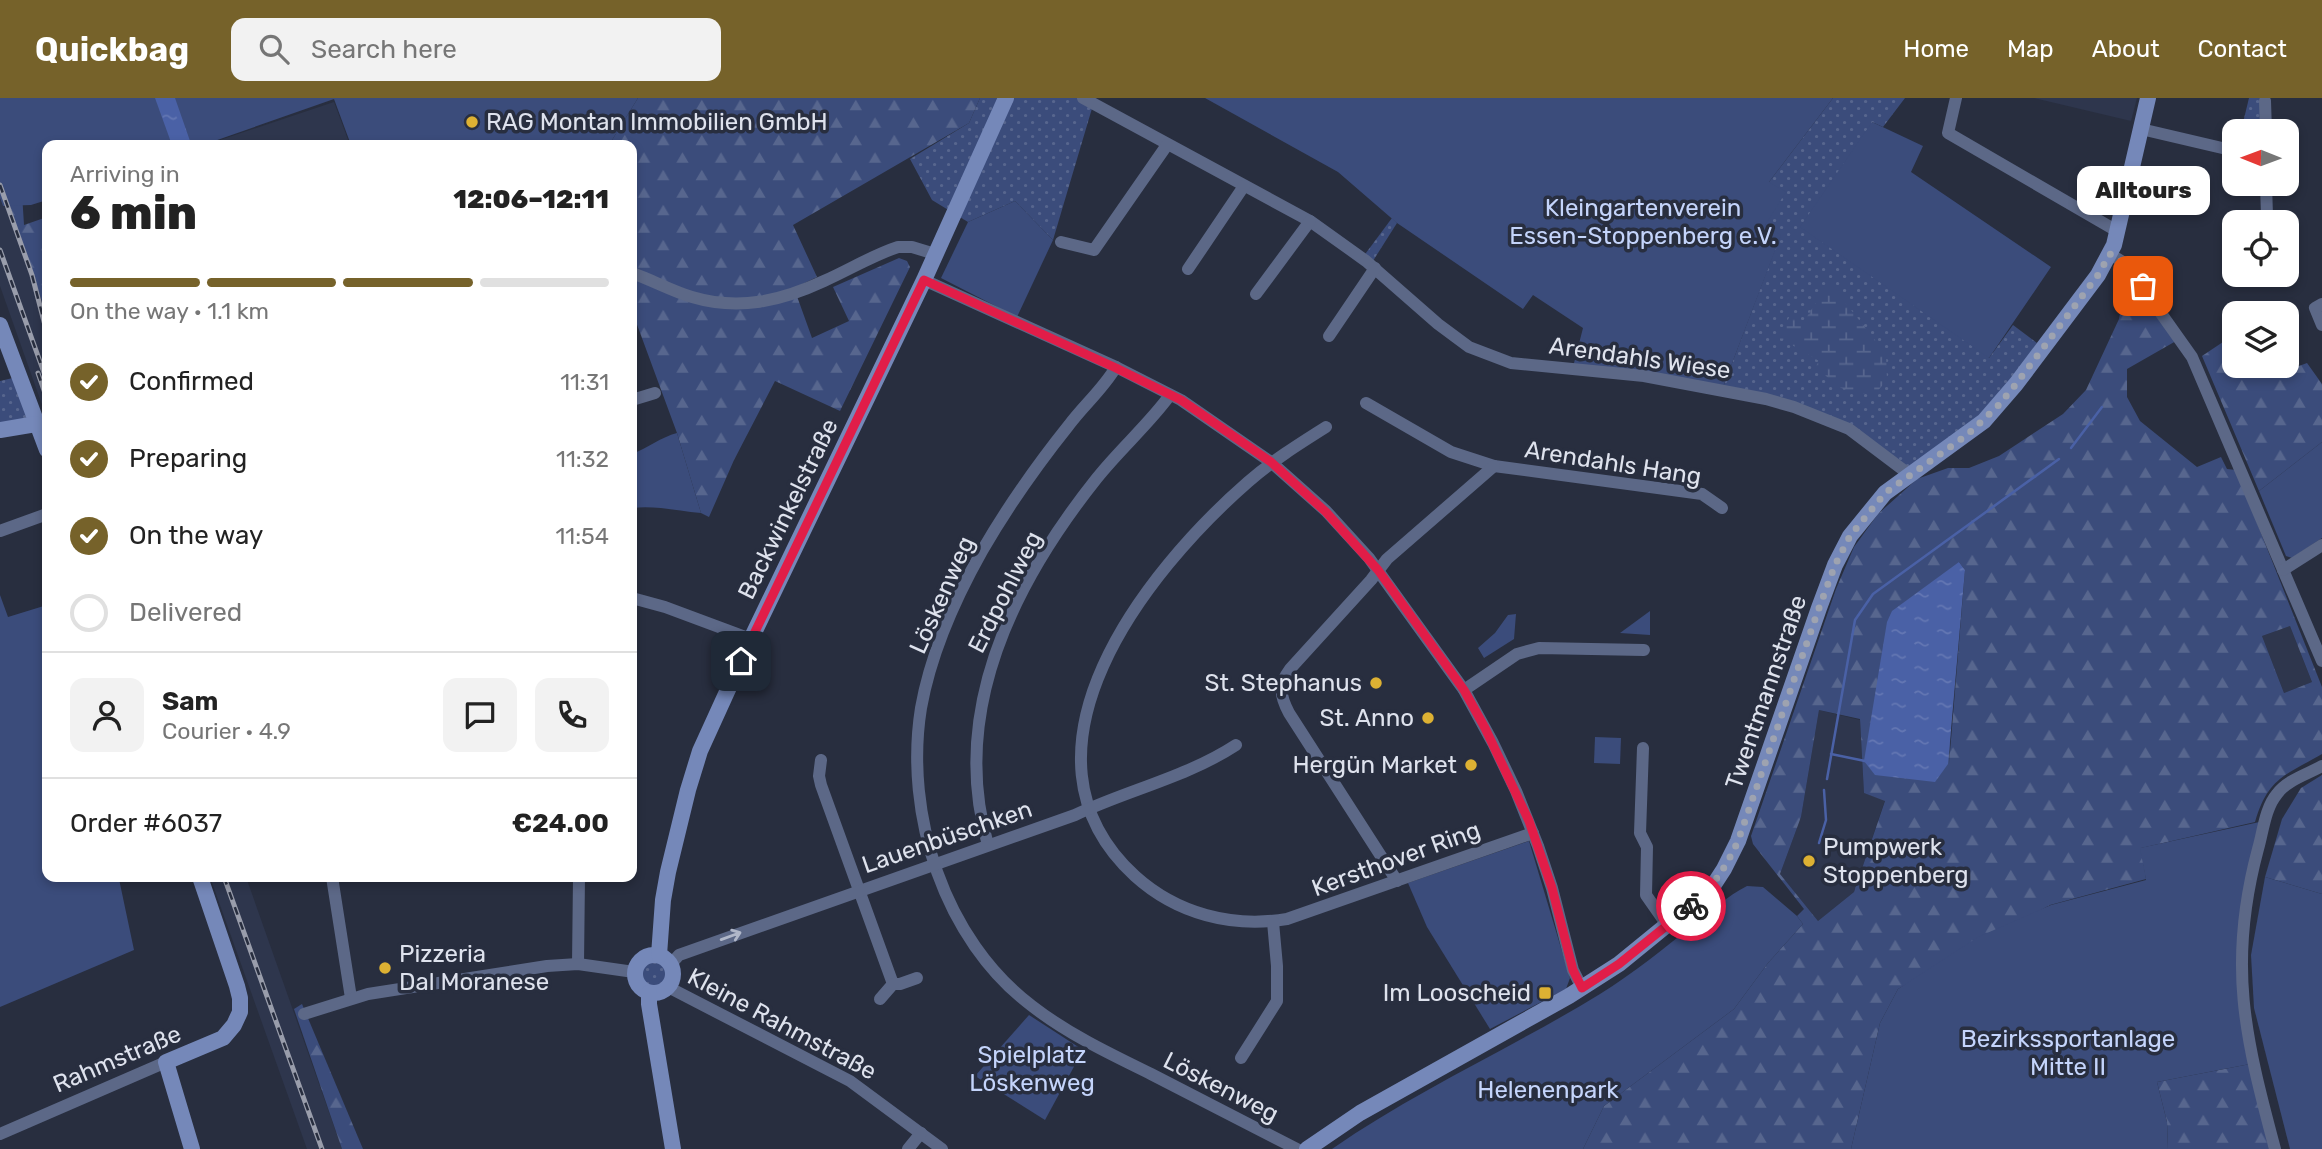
<!DOCTYPE html>
<html lang="en">
<head>
<meta charset="utf-8">
<style>
  :root { --surface:#fff; --page:#f2f2f2; --text:#222; --muted:#767676; --line:#e0e0e0; --accent:#76622a }
  body { margin:0; font-family:Rubik,sans-serif; background:var(--page); color:var(--text); height:100vh; display:flex; flex-direction:column; font-size:26px; white-space:nowrap }
  * { box-sizing:border-box; margin:0 }
  p { font-size:23px; color:var(--muted) }
  .icon { flex:none; width:38px; height:38px; fill:none; stroke:currentColor; stroke-width:2; stroke-linecap:round; stroke-linejoin:round }
  .map { position:relative; flex:1; overflow:hidden }
  .details { position:absolute; left:42px; top:42px; width:595px; height:742px; display:flex; flex-direction:column; background:var(--surface); border-radius:14px; box-shadow:0 4px 10px #0003 }
  .details>* { flex:none }
  .needle { width:46px; rotate:271deg }
  .fabs { position:absolute; left:2222px; top:21px; display:grid; gap:14px }
  .fabs a { display:grid; place-items:center; width:77px; height:77px; border-radius:14px; background:var(--surface); box-shadow:0 4px 10px #0003; font-size:35px }
  .pin { position:absolute; display:grid; place-items:center; width:60px; height:60px; color:#fff; margin:-30px; border-radius:14px; box-shadow:0 4px 10px #0006 }
  .courier { position:absolute; display:grid; place-items:center; width:70px; height:70px; margin:-35px; border:5px solid #e11d48; border-radius:50%; background:#fff; color:#222; box-shadow:0 2px 9px #0007 }
  .bubble { position:absolute; height:49px; border-radius:14px; background:var(--surface); box-shadow:0 4px 10px #0003; font-size:23px; font-weight:800; line-height:49px; text-align:center }
  .headline em { font-style:normal; font-weight:800 }
  .headline div { display:flex; flex-direction:column-reverse }
  .headline { display:flex; align-items:center; justify-content:space-between; height:119px; padding:0 28px }
  h1 { font-size:46px; font-weight:800; line-height:52px }
  .bar { display:grid; grid-template-columns:repeat(4,1fr); gap:10px 7px; align-content:center; height:84px; padding:0 28px }
  .bar i { height:9px; border-radius:5px; background:var(--line) }
  .bar .selected { background:var(--accent) }
  .bar p { grid-column:span 4 }
  .line { display:flex; align-items:center; gap:18px; padding:0 28px; border-top:2px solid var(--line) }
  .line div { flex:1 }
  .round { display:grid; place-items:center; flex:none; width:74px; height:74px; border-radius:14px; background:var(--page) }
  ol { padding:0 28px; list-style:none }
  li { display:flex; align-items:center; gap:21px; height:77px }
  li p { margin-inline-start:auto }
  li .icon { padding:7px; border-radius:50%; background:var(--accent); color:#fff; stroke-width:4 }
  li:last-child { color:var(--muted) }
  li i { width:38px; height:38px; border:4px solid var(--line); border-radius:50% }
  header { display:flex; align-items:center; gap:42px; box-sizing:border-box; height:98px; padding:0 35px; background:var(--accent); color:#fff }
  header strong { font-size:33px }
  nav { display:flex; gap:38px; margin-inline-start:auto; font-size:24px }
  .search { width:490px; height:63px; background:var(--page); display:flex; align-items:center; gap:18px; box-sizing:border-box; padding:0 24px; border-radius:14px; color:var(--muted); font-size:26px }
  .map>svg:first-child { display:block }
  .built { fill:#2e364d }
  .grass { fill:url(#grass-dots) }
  .forest { fill:url(#forest-firs); fill-rule:evenodd }
  .wetland { fill:url(#wetland-marsh) }
  .green { fill:#3b4c7b }
  .water { fill:url(#water-ripples) }
  .lines { fill:none; stroke-linecap:round; stroke-linejoin:round }
  .stream { stroke:#4a61a6; stroke-width:2.5 }
  .street { stroke:#5c6887; stroke-width:12 }
  .secondary { stroke:#7588b9; stroke-width:16 }
  .rail-casing { stroke:#999dab; stroke-width:5 }
  .rail { stroke:#282e3f; stroke-width:2.5; stroke-dasharray:8; stroke-linecap:butt }
  .oneway { stroke:#b0b7c9 }
  .done { stroke:#9ea3b0; stroke-width:7; stroke-dasharray:0 12.6 }
  .route { stroke:#e11d48; stroke-width:9 }
  .poi-dot { fill:#ddb133; stroke:#282e3f; stroke-width:2.5 }
  .labels { text-anchor:middle; stroke-width:7; stroke-linejoin:round; paint-order:stroke }
  .poi-label { font-size:24px; fill:#dee2ed; stroke:#282e3f; text-anchor:end }
  .park-label { font-size:24px; fill:#c4d4fb; stroke:#282e3f }
  .street-label { font-size:24px; fill:#dee2ed; stroke:#282e3f }
</style>
</head>
<body>
<header>
<strong>Quickbag</strong>
<div class="search"><svg class="icon" aria-label="search" viewBox="0 0 24 24"><circle cx="10" cy="10" r="6"/><path d="M15 15l6 6"/></svg>Search here</div>
<nav><a>Home</a><a>Map</a><a>About</a><a>Contact</a></nav>
</header>
<div class="map">
<svg width="2322" height="1051" viewBox="0 0 2322 1051">
  <defs>
    <pattern id="grass-dots" width="8" height="8" patternUnits="userSpaceOnUse" patternTransform="scale(1.75)"><rect width="8" height="8" fill="#3b4c7b"/><path d="M2 2h.1M6 6h.1" fill="none" stroke="#57668e" stroke-width="1.8" stroke-linecap="round"/></pattern>
    <pattern id="forest-firs" width="22" height="20" patternUnits="userSpaceOnUse" patternTransform="scale(1.75)"><rect width="22" height="20" fill="#3b4c7b"/><path d="M5 1l3.5 6h-7zM16 11l3.5 6h-7z" fill="#57668e"/></pattern>
    <pattern id="wetland-marsh" width="20" height="14" patternUnits="userSpaceOnUse" patternTransform="scale(1.75)"><rect width="20" height="14" fill="#3b4c7b"/><path d="M1 5h8M5 5V1M11 12h8M15 12V8" fill="none" stroke="#57668e"/></pattern>
    <pattern id="water-ripples" width="26" height="14" patternUnits="userSpaceOnUse" patternTransform="scale(1.75)"><rect width="26" height="14" fill="#4a61a6"/><path d="M2 4q2-2 4 0t4 0M15 11q2-2 4 0t4 0" fill="none" stroke="#6477b3"/></pattern>
  </defs>
  <rect width="100%" height="100%" fill="#282e3f"/>
  <g class="built">
    <polygon points="2034,0 2137,0 2131,23"/>
    <polygon points="334,4 350,47 205,47"/>
    <polygon points="0,101 3,108 12,109 47,216 47,321 0,188"/>
    <polygon points="2290,528 2312,584 2284,595 2262,538"/>
    <polygon points="1819,612 1860,622 1864,695 1885,702 1854,794 1818,823 1780,776 1801,719"/>
    <polygon points="210,779 246,779 342,1051 307,1051"/>
  </g>
  <g class="grass">
    <polygon points="980,0 1082,0 1093,7 1053,142 1015,103 968,124 932,102 910,61 969,25"/>
    <polygon points="1833,0 1905,0 1883,29 1872,24 1989,260 2013,227 2037,245 1993,307 1909,373 1850,330 1723,289 1780,138 1765,128 1769,84"/>
    <polygon points="2249,0 2263,0 2264,33 2241,33"/>
    <polygon points="1392,120 1397,125 1371,166 1363,159"/>
    <polygon points="17,279 35,324 0,331 0,283"/>
    <circle cx="654" cy="876" r="12"/>
  </g>
  <g class="forest">
    <polygon points="0,0 21,80 24,127 47,119 47,218 0,79"/>
    <polygon points="638,0 980,0 969,25 793,127 817,179 794,190 812,240 849,223 833,189 899,160 907,163 910,169 840,313 775,283 734,362 709,419 701,415 677,335 632,213 632,47 609,47"/>
    <path d="M2127 174 2176 243 2127 271V299L2140 323 2197 369 2221 359 2227 371 2236 372 2322 589V656C2284 678 2268 680 2255 724L2141 750 2146 781 2050 807 1898 891 1880 925 1851 1051H1583L1604 1008 1734 911 1768 865 1803 826 1797 818 1804 811 1753 746 1751 738 1836 491 1854 449 1878 416 1917 381 1948 370H1969L1999 358 2063 316 2086 292 2119 221ZM1959 464 1965 472 1949 666ZM2290 528 2312 584 2284 595 2262 538ZM1819 612 1860 621 1864 695 1885 703 1854 794 1818 823 1780 776 1801 719Z"/>
    <polygon points="2235,236 2235,268 2281,268 2285,273 2307,265 2322,286 2322,344 2259,393 2202,258"/>
    <polygon points="2322,677 2322,796 2265,779 2282,721 2301,690"/>
    <polygon points="302,906 363,1051 342,1051 294,911"/>
    <polygon points="2250,966 2272,1051 2168,1051 2167,1024 2157,984"/>
  </g>
  <path class="wetland" d="M1829 184 1886 256 1887 282 1875 296C1842 295 1838 290 1816 268L1819 263 1780 240 1791 215 1803 225Z"/>
  <g class="green">
    <polygon points="0,0 638,0 609,47 351,47 334,1 203,47 47,47 47,102 31,107 3,108 0,100"/>
    <polygon points="1205,0 1833,0 1769,84 1786,94 1765,127 1781,137 1723,289 1573,269 1583,230 1533,197 1523,211 1397,125 1338,74"/>
    <polygon points="1872,24 1923,48 1911,74 2051,169 1989,260 1800,129"/>
    <polygon points="1015,103 1053,142 1017,219 941,180 968,124"/>
    <path d="M677 335 701 415C677 413 655 407 632 410V356C648 350 661 339 677 335Z"/>
    <polygon points="2322,344 2322,440 2292,460 2286,458 2259,393"/>
    <polygon points="0,497 8,519 47,507 47,779 124,779 119,781 134,852 0,909"/>
    <polygon points="1650,513 1650,537 1620,535"/>
    <polygon points="1516,516 1514,541 1484,560 1478,550 1495,535 1508,517"/>
    <polygon points="1595,639 1621,640 1620,666 1594,665"/>
    <polygon points="2264,723 2243,803 2250,966 2157,984 2167,1024 2168,1051 1851,1051 1880,925 1898,891 1978,839 2051,807 2146,782 2140,750"/>
    <polygon points="1905,730 1919,730 1930,739 1934,753 1931,769 1922,783 1899,793 1877,814 1855,790 1882,762 1888,740"/>
    <polygon points="1529,743 1570,880 1566,891 1490,931 1427,829 1408,785"/>
    <polygon points="2265,779 2322,796 2322,1051 2290,1051 2254,910 2251,857"/>
    <path d="M1747 788 1763 789 1797 818 1803 826 1768 865 1734 911 1604 1008 1583 1051H1332C1417 992 1512 950 1600 896 1634 875 1664 850 1695 826 1712 813 1727 798 1747 788Z"/>
    <polygon points="1029,917 1083,952 1045,1022 975,978"/>
  </g>
  <g class="water">
    <polygon points="155,0 175,0 190,43 172,47"/>
    <polygon points="1959,464 1965,472 1948,666 1935,684 1875,677 1864,663 1887,524 1892,513"/>
  </g>
  <g class="lines">
    <g class="stream">
      <polyline points="2071,350 2102,309"/>
      <polyline points="1831,656 1865,663"/>
      <polyline points="1827,681 1855,522 1873,496 2059,361"/>
      <polyline points="1819,745 1826,722 1824,692"/>
    </g>
    <g class="street">
      <polyline points="1083,0 1310,123 1366,163 1438,226 1469,249 1511,265 1644,278 1766,301 1794,309 1849,331 1910,377"/>
      <polyline points="1956,0 1948,35 2117,133"/>
      <polyline points="2265,3 2266,33"/>
      <polyline points="2141,31 2235,53"/>
      <polyline points="2266,86 2267,118"/>
      <polyline points="1061,144 1094,152 1167,47"/>
      <polyline points="2110,156 2126,166 2192,259 2322,563"/>
      <polyline points="1188,171 1244,88"/>
      <path d="M632 175C652 182 672 193 692 199 739 213 781 203 824 183 849 172 873 157 898 149H912L935 156"/>
      <polyline points="924,182 1116,269 1181,302 1271,364 1326,413 1369,460 1384,481 1464,592 1493,645 1516,693 1538,748 1552,790 1573,872 1582,890"/>
      <polyline points="1256,196 1310,123"/>
      <polyline points="2322,206 2315,210 2322,227"/>
      <polyline points="1329,238 1375,170"/>
      <path d="M1116 269C1103 291 1084 307 1069 327 1037 367 1008 408 982 453 955 501 931 554 921 610 904 716 944 842 1032 908 1068 936 1110 956 1151 976 1199 1001 1248 1026 1297 1051"/>
      <polyline points="632,302 655,295"/>
      <polyline points="1366,305 1451,354 1494,368 1702,396 1722,410"/>
      <path d="M1326 329C1299 346 1272 363 1248 384 1146 473 1001 655 1135 778 1177 816 1232 830 1287 821L1533 735"/>
      <polyline points="0,433 47,416"/>
      <polyline points="2283,472 2322,447"/>
      <polyline points="632,500 665,509 751,541"/>
      <polyline points="1464,592 1517,556 1539,550 1644,552"/>
      <polyline points="1643,650 1640,735 1647,749 1646,797 1667,827"/>
      <polyline points="821,662 819,678 821,687 893,886"/>
      <path d="M988 747C949 613 1014 484 1097 380 1120 351 1149 326 1170 297"/>
      <polyline points="332,779 351,900"/>
      <path d="M1397 783 1289 615C1280 598 1278 587 1290 571L1371 482 1387 461 1494 368"/>
      <polyline points="578,866 579,779"/>
      <path d="M671 866 679 857 1075 717C1128 692 1187 679 1236 647"/>
      <polyline points="668,889 850,983 942,1051"/>
      <polyline points="880,901 893,886 900,886 917,880"/>
      <polyline points="304,916 368,896 547,868 578,866 634,874"/>
      <polyline points="1241,960 1277,903 1277,868 1273,824"/>
      <polyline points="0,1036 166,964"/>
      <polyline points="908,1051 921,1035"/>
      <path d="M2275 1051C2245 939 2227 866 2258 751 2263 734 2265 710 2277 696 2287 682 2308 676 2322 668"/>
    </g>
    <g class="secondary">
      <polyline points="0,227 47,352"/>
      <polyline points="0,332 36,326"/>
      <circle cx="654" cy="876" r="19"/>
      <polyline points="659,857 663,802 668,774 688,692 700,653 751,541 924,182 1006,0"/>
      <polyline points="649,895 649,906 673,1051"/>
      <polyline points="192,1051 166,964 223,940 234,927 240,914 240,900 237,888 200,779"/>
      <polyline points="1307,1051 1360,1015 1569,898 1619,866 1711,791 1724,771 1738,743 1819,510 1835,467 1850,438 1885,395 1984,323 2016,286 2098,177 2114,147 2148,0"/>
    </g>
    <g class="rail-casing">
      <g id="rail">
        <polyline points="0,87 32,177 47,235"/>
        <polyline points="0,152 47,283"/>
        <polyline points="38,275 47,301"/>
        <polyline points="224,779 322,1051"/>
      </g>
    </g>
    <use href="#rail" class="rail"/>
  </g>
  <defs><path id="oneway-shaft" d="M-6 0H5M1.5-3L5.5 0L1.5 3" fill="none" stroke-width="1.6" stroke-linecap="round" stroke-linejoin="round" transform="scale(1.75)"/></defs>
  <use class="oneway" href="#oneway-shaft" transform="translate(731 838) rotate(-20)"/>
  <g class="lines">
    <path class="done" d="M1691 808C1713 789 1726 769 1738 743L1819 510 1835 467 1850 438 1885 395 1967 337 1997 309 2016 286 2098 177 2110 156 2126 166 2143 188"/>
    <polyline class="route" points="741,563 924,182 1116,270 1181,302 1271,364 1326,414 1378,472 1464,592 1485,630 1529,723 1552,790 1573,872 1582,890 1619,866 1691,808"/>
  </g>
  <g class="poi-dot">
    <circle cx="472" cy="24" r="7"/>
    <circle cx="1376" cy="585" r="7"/>
    <circle cx="1428" cy="620" r="7"/>
    <circle cx="1471" cy="667" r="7"/>
    <circle cx="1809" cy="763" r="7"/>
    <circle cx="385" cy="870" r="7"/>
    <rect x="1538" y="888" width="14" height="14" rx="3.5"/>
  </g>
  <g class="labels">
    <g class="poi-label">
      <text x="486" y="32" text-anchor="start">RAG Montan Immobilien GmbH</text>
      <text x="1362" y="593">St. Stephanus</text>
      <text x="1414" y="628">St. Anno</text>
      <text x="1457" y="675">Hergün Market</text>
      <text x="1823" y="757" text-anchor="start">Pumpwerk<tspan x="1823" dy="28">Stoppenberg</tspan></text>
      <text x="399" y="864" text-anchor="start">Pizzeria<tspan x="399" dy="28">Dal Moranese</tspan></text>
      <text x="1531" y="903">Im Looscheid</text>
    </g>
    <g class="park-label">
      <text x="1643" y="118">Kleingartenverein<tspan x="1643" dy="28">Essen-Stoppenberg e.V.</tspan></text>
      <text x="2068" y="949">Bezirkssportanlage<tspan x="2068" dy="28">Mitte II</tspan></text>
      <text x="1032" y="965">Spielplatz<tspan x="1032" dy="28">Löskenweg</tspan></text>
      <text x="1548" y="1000">Helenenpark</text>
    </g>
    <g class="street-label">
      <text transform="translate(1640 260) rotate(8)" y="8">Arendahls Wiese</text>
      <text transform="translate(1613 365) rotate(9)" y="8">Arendahls Hang</text>
      <text transform="translate(788 411) rotate(-64)" y="8">Backwinkelstraße</text>
      <text transform="translate(1005 494) rotate(-63)" y="8">Erdpohlweg</text>
      <text transform="translate(942 497) rotate(-66)" y="8">Löskenweg</text>
      <text transform="translate(1766 594) rotate(-71)" y="8">Twentmannstraße</text>
      <text transform="translate(947 739) rotate(-19)" y="8">Lauenbüschken</text>
      <text transform="translate(1396 761) rotate(-20)" y="8">Kersthover Ring</text>
      <text transform="translate(782 926) rotate(28)" y="8">Kleine Rahmstraße</text>
      <text transform="translate(117 961) rotate(-23)" y="8">Rahmstraße</text>
      <text transform="translate(1221 989) rotate(27)" y="8">Löskenweg</text>
    </g>
  </g>
</svg>
<div class="fabs">
<a><svg class="needle" viewBox="-14 -14 28 28"><path d="M0-13l5 13h-10z" fill="#e53935"/><path d="M0 13l5-13h-10z" fill="#767676"/></svg></a>
<a><svg class="icon" aria-label="locate" viewBox="0 0 24 24"><circle cx="12" cy="12" r="6"/><path d="M12 2v4M12 18v4M2 12h4M18 12h4"/></svg></a>
<a><svg class="icon" aria-label="layers" viewBox="0 0 24 24"><path d="M12 4l9 5-9 5-9-5zM3 14l9 5 9-5"/></svg></a>
</div>
<div class="pin" style="left:2143px;top:188px;background:#ea580c"><svg class="icon" aria-label="bag" viewBox="0 0 24 24"><path d="M5 8h14l-1 12H6zM9 8a3 3 0 0 1 6 0"/></svg></div>
<div class="pin" style="left:741px;top:563px;background:#1f2937"><svg class="icon" aria-label="home" viewBox="0 0 24 24"><path d="M3 11l9-7 9 7M6 9v11h12V9"/></svg></div>
<div class="courier" style="left:1691px;top:808px"><svg class="icon" aria-label="bike" viewBox="0 0 24 24"><circle cx="6" cy="16" r="4"/><circle cx="18" cy="16" r="4"/><path d="M6 16l4-8h5l3 8M10 8l3 8H6M13 5h3"/></svg></div>
<div class="bubble" style="left:2077px;top:68px;width:133px">Alltours</div>
<section class="details">
<div class="headline"><div><h1>6 min</h1><p>Arriving in</p></div><em>12:06–12:11</em></div>
<div class="bar"><i class="selected"></i><i class="selected"></i><i class="selected"></i><i></i><p>On the way · 1.1 km</p></div>
<ol>
<li><svg class="icon" aria-label="check" viewBox="0 0 24 24"><path d="M5 12l5 5 9-10"/></svg>Confirmed<p>11:31</p></li>
<li><svg class="icon" aria-label="check" viewBox="0 0 24 24"><path d="M5 12l5 5 9-10"/></svg>Preparing<p>11:32</p></li>
<li><svg class="icon" aria-label="check" viewBox="0 0 24 24"><path d="M5 12l5 5 9-10"/></svg>On the way<p>11:54</p></li>
<li><i></i>Delivered</li>
</ol>
<div class="line" style="height:126px"><a class="round"><svg class="icon" aria-label="person" viewBox="0 0 24 24"><circle cx="12" cy="8" r="4"/><path d="M4 21q1-7 8-7t8 7"/></svg></a><div><b>Sam</b><p>Courier · 4.9</p></div><a class="round"><svg class="icon" aria-label="chat" viewBox="0 0 24 24"><path d="M4 5h16v11H9l-5 4z"/></svg></a><a class="round"><svg class="icon" aria-label="phone" viewBox="0 0 24 24"><path d="M5 4h4l2 5-3 2q2 4 5 5l2-3 5 2v4C11 20 4 13 5 4z"/></svg></a></div>
<div class="line" style="height:91px"><div>Order #6037</div><b>€24.00</b></div>
</section>
</div>
</body>
</html>
